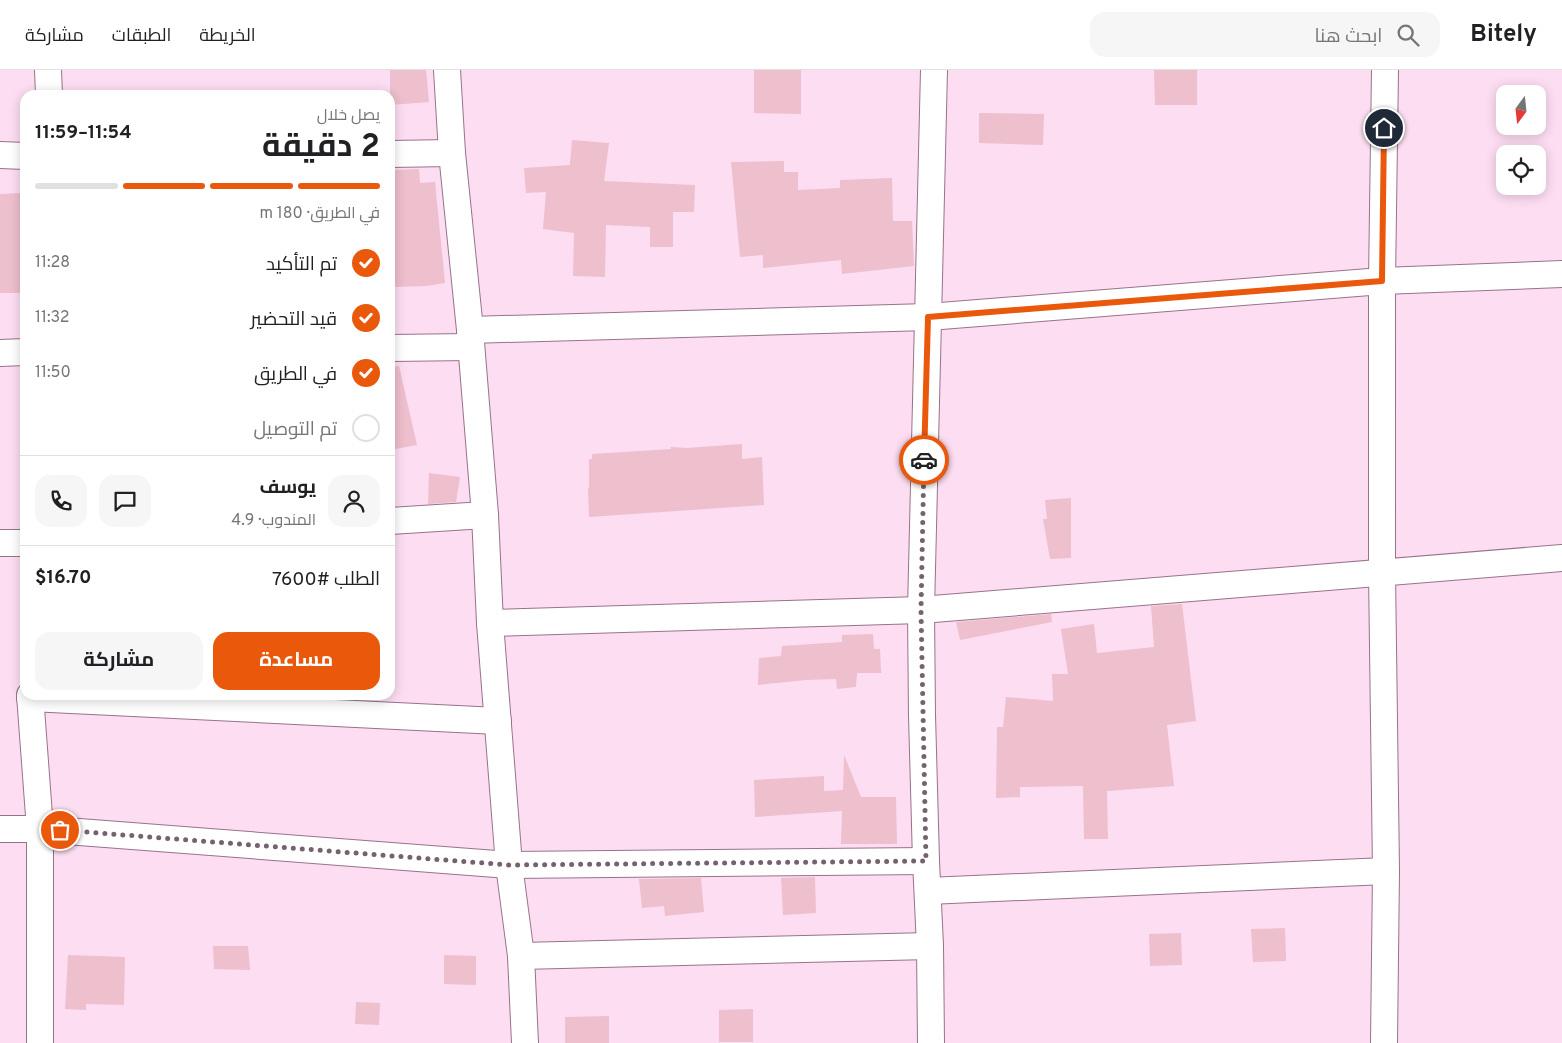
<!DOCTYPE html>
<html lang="ar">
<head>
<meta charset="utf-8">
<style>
  :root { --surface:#fff; --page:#f6f6f6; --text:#202124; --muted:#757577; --line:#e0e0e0; --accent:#ea580c }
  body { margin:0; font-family:Overpass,Cairo,sans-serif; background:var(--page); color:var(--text); direction:rtl; height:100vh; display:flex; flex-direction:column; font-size:19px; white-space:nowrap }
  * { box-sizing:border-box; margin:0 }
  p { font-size:16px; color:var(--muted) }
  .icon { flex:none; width:28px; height:28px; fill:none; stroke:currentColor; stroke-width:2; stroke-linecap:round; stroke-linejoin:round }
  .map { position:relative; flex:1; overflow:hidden; direction:ltr }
  .sheet { position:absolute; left:20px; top:20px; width:375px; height:610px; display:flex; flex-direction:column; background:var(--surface); border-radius:15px; box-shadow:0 2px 12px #0003; direction:rtl }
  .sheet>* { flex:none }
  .needle { width:32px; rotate:195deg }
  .fabs { position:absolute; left:1496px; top:15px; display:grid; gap:10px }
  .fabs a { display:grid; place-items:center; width:50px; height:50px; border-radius:10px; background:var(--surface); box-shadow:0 2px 12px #0003; font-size:25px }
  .pin { position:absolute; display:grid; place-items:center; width:42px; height:42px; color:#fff; margin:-21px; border:2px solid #fff; border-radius:50%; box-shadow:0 1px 5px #0007 }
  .courier { position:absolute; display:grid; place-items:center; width:50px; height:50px; margin:-25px; border:4px solid #ea580c; border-radius:50%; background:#fff; color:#222; box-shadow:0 1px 6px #0007 }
  .head em { font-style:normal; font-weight:700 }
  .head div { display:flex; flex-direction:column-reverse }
  .head { display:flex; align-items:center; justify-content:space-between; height:85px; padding:0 15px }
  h1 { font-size:32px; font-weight:700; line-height:38px }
  .bar { display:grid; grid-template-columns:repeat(4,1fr); gap:8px 5px; align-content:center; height:60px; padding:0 15px }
  .bar i { height:6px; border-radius:4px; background:var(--line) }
  .bar .selected { background:var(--accent) }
  .bar p { grid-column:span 4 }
  .line { display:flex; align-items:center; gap:12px; padding:0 15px; border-top:1px solid var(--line) }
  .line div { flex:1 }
  .round { display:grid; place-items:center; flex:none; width:52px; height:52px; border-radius:15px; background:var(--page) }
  ol { padding:0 15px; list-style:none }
  li { display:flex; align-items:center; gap:15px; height:55px }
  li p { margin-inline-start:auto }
  li .icon { padding:5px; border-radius:50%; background:var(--accent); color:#fff; stroke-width:4 }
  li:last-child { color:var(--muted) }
  li i { width:28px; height:28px; border:2px solid var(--line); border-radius:50% }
  .primary-button { display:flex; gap:10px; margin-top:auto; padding:10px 15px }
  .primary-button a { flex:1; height:58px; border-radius:15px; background:var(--accent); color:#fff; font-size:20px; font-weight:700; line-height:58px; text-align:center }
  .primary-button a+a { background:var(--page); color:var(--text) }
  header { display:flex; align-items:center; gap:30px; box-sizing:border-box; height:70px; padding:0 25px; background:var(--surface); border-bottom:1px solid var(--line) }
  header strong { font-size:24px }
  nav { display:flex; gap:28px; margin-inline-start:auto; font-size:18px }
  .search { width:350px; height:45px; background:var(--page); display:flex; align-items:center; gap:12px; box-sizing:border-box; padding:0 18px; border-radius:15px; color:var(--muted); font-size:19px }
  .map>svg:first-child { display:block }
  .building { fill:#eebfcd }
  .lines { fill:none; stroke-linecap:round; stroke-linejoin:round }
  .street-casing { stroke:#97738a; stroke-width:28 }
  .street { stroke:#fff; stroke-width:26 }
  .done { stroke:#76626f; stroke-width:5; stroke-dasharray:0 9 }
  .route { stroke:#ea580c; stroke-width:6 }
</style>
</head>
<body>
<header>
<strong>Bitely</strong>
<div class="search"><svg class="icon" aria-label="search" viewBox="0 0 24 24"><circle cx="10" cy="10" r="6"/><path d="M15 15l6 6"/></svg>ابحث هنا</div>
<nav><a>الخريطة</a><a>الطبقات</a><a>مشاركة</a></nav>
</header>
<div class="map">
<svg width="1562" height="973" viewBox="0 0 1562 973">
  <rect width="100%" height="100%" fill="#fdddf2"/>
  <g class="building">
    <polygon points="390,0 426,0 429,32 390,35"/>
    <polygon points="754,0 801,0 801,44 754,43"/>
    <polygon points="1154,0 1197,0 1197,35 1155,35"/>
    <polygon points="979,43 1044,44 1043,75 979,73"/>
    <polygon points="572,70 609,73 604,111 695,115 694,142 673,142 673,177 650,177 650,157 606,155 605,207 573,206 574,163 543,159 546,122 526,123 524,98 570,95"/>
    <polygon points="784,91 784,102 798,102 798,120 840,118 840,110 892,108 893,151 912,151 914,196 842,204 841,190 763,198 763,185 740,187 731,92"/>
    <polygon points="419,99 420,113 435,112 445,213 426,216 395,217 394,175 390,176 390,100"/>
    <polygon points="22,123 23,177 25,177 25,223 0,223 0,124"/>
    <polygon points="399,296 417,375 390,380 390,297"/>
    <polygon points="742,374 742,389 762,387 764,435 589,447 588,418 589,418 589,389 592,389 592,384 671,379 671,377 687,378"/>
    <polygon points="429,403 460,407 456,432 428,434"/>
    <polygon points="1071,428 1071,488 1050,489 1043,449 1047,449 1045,430"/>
    <polygon points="1182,534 1196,651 1167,655 1174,716 1107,721 1108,769 1084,769 1083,716 1020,717 1020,727 996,728 997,657 1003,657 1006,627 1053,631 1052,604 1068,604 1061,559 1094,554 1097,583 1154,577 1151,536"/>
    <polygon points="1051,544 1052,552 960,570 956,552"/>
    <polygon points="873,564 874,579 880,579 881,603 857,603 856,617 837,619 836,609 806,610 758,615 759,588 781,586 782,576 842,572 842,565"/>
    <polygon points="844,685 861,727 896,727 897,774 841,774 842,741 755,747 754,710 824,706 824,721 843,720"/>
    <polygon points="815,807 816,843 783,845 781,808"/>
    <polygon points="701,808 704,842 665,846 664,836 642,838 639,809"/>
    <polygon points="1285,858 1286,891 1253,892 1251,859"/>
    <polygon points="1181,863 1182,895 1150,896 1149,864"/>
    <polygon points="213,876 248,876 250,900 214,899"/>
    <polygon points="68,885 125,887 124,935 86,934 86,940 65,939"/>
    <polygon points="444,885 476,886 476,915 444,914"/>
    <polygon points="356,932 380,933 379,955 355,954"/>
    <polygon points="753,939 753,972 719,972 719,940"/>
    <polygon points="609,946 609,973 565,973 565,947"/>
  </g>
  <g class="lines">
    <g class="street-casing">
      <g id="street">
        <polyline points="48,0 49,25"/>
        <polyline points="447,0 452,83 470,260 485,445 490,553 509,795 521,886 525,973"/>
        <polyline points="390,84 452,83"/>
        <polyline points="0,85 25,86"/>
        <polyline points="470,260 928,247 1382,211 1562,204"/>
        <polyline points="390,278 471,277"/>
        <polyline points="0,283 25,282"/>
        <polyline points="390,451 485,445"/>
        <polyline points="0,473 25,473"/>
        <polyline points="490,553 921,540 1562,488"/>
        <polyline points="30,625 40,759 40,973"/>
        <polyline points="30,628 498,651"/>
        <polyline points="0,759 40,759 509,795 926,791"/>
        <polyline points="928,821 1386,801"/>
        <polyline points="521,886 930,876"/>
        <polyline points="931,973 930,876 926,791 922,645 921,540 934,0"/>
        <polyline points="1384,973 1386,801 1382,502 1382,211 1385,0"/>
      </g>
    </g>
    <use href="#street" class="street"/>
  </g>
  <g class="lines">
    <polyline class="done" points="60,760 509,795 926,791 921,540 924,390"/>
    <polyline class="route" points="924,390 928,247 1382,211 1384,58"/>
  </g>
</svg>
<div class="fabs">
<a><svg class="needle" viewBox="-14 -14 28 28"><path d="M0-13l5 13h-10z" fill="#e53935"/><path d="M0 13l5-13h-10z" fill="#757577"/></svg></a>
<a><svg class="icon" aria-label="locate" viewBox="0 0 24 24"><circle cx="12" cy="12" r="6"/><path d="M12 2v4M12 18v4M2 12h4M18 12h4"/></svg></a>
</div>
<div class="pin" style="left:60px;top:760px;background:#ea580c"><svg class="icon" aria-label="bag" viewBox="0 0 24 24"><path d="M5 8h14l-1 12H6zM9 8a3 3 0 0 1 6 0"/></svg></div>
<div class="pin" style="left:1384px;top:58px;background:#1f2937"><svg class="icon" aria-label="home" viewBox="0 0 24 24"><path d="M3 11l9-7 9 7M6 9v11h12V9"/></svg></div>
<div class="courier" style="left:924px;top:390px"><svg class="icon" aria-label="car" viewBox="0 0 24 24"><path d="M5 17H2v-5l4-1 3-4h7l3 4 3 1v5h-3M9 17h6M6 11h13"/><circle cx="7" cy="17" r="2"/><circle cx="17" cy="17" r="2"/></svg></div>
<section class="sheet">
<div class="head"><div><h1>2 دقيقة</h1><p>يصل خلال</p></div><em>11:54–11:59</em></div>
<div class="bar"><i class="selected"></i><i class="selected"></i><i class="selected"></i><i></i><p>في الطريق · 180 m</p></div>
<ol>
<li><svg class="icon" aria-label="check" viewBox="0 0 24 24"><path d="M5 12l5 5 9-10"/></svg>تم التأكيد<p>11:28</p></li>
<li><svg class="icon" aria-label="check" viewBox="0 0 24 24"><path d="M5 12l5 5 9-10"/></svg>قيد التحضير<p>11:32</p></li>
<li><svg class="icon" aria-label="check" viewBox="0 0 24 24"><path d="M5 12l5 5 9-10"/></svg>في الطريق<p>11:50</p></li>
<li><i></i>تم التوصيل</li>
</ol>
<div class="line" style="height:90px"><a class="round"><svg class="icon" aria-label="person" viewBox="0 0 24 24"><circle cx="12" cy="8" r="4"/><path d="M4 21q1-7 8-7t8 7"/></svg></a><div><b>يوسف</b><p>المندوب · 4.9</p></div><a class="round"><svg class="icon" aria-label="chat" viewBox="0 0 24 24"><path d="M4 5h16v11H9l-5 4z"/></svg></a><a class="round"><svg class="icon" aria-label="phone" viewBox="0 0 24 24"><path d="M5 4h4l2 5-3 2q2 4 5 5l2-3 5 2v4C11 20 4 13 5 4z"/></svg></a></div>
<div class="line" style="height:65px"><div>الطلب #7600</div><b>$16.70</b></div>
<div class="primary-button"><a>مساعدة</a><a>مشاركة</a></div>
</section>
</div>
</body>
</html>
